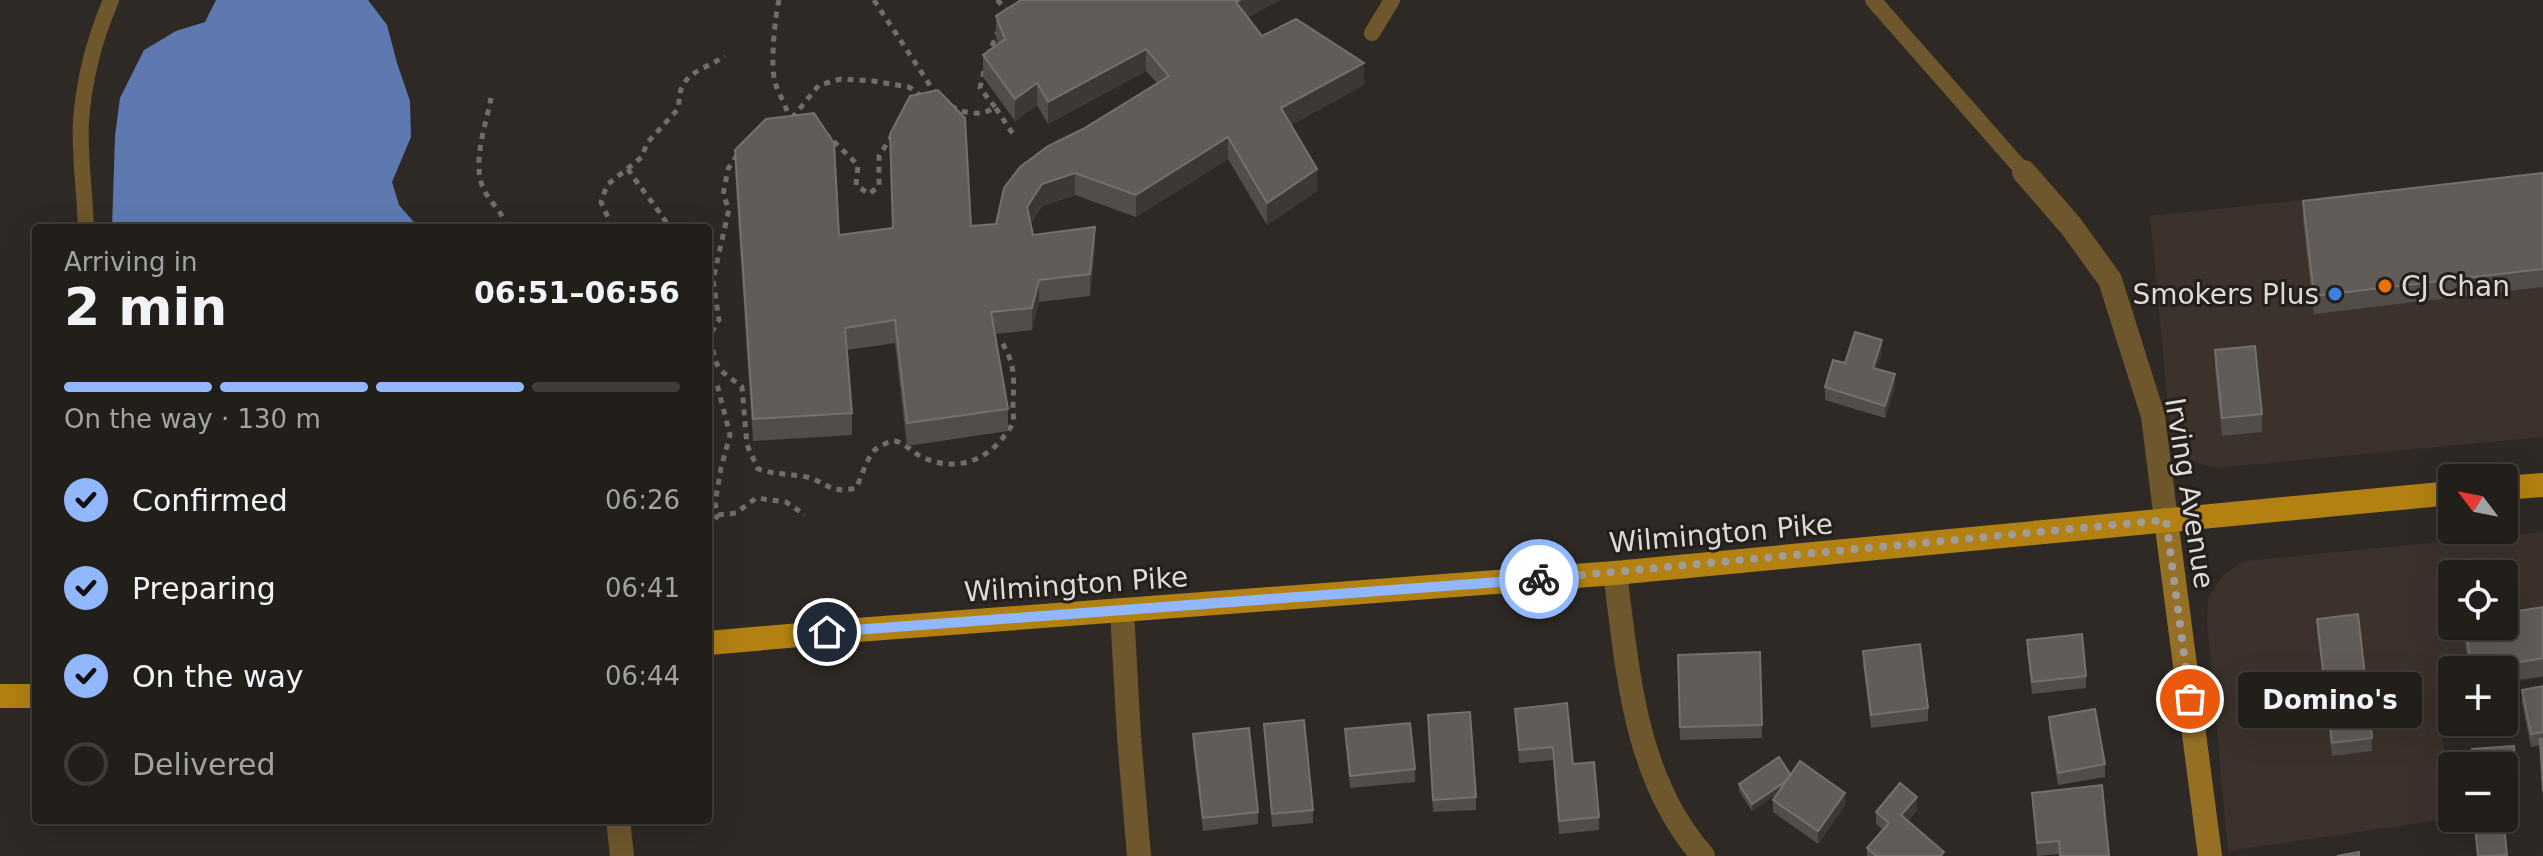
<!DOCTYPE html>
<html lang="en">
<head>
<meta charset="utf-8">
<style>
  :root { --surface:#221f1b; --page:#2e2c28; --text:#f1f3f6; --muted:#a2a2a3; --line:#3f3d3a; --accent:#91b8fd }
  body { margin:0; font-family:"DejaVu Sans",sans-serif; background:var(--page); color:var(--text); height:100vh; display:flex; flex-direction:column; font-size:30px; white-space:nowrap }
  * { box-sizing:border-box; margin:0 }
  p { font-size:26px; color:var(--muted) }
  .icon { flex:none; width:44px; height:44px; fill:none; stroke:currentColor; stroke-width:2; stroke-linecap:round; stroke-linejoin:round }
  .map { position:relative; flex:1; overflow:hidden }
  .sheet { position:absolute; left:32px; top:224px; width:680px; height:600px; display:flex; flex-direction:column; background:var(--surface); border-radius:8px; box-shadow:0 8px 32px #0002,0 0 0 2px var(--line) }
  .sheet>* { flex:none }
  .needle { width:52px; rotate:302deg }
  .controls { position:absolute; left:2438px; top:464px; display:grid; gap:16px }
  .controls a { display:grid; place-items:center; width:80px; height:80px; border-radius:8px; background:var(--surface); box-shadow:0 8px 32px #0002,0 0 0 2px var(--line); font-size:40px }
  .pin { position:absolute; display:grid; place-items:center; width:68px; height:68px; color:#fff; margin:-34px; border:4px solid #fff; border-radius:50%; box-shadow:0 2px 8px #0007 }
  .courier { position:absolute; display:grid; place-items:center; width:80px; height:80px; margin:-40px; border:6px solid #91b8fd; border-radius:50%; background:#fff; color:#222; box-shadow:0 2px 10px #0007 }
  .bubble { position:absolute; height:56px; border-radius:8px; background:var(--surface); box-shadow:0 8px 32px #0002,0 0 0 2px var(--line); font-size:26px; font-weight:700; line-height:56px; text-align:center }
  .head em { font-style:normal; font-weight:700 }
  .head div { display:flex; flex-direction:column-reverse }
  .head { display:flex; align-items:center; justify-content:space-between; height:136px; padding:0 32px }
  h1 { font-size:52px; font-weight:700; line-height:60px }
  .bar { display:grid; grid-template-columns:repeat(4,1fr); gap:12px 8px; align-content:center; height:96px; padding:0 32px }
  .bar i { height:10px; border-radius:6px; background:var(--line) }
  .bar .current { background:var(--accent) }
  .bar p { grid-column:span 4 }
  ol { padding:0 32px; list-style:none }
  li { display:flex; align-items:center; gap:24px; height:88px }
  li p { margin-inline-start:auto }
  li .icon { padding:8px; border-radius:50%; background:var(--accent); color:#111; stroke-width:4 }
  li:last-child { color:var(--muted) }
  li i { width:44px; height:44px; border:4px solid var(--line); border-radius:50% }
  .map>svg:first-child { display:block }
  .built { fill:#3c322b; fill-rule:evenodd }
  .water { fill:#5d79af }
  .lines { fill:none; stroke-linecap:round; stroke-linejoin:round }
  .path { stroke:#726d69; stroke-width:5; stroke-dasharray:6 6; stroke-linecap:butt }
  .lane { stroke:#6e572c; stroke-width:16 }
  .street { stroke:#6e572c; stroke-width:24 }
  .secondary { stroke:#956f24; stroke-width:24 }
  .primary { stroke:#b28112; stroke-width:24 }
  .wall { fill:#524d48 }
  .shaded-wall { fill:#3d3833 }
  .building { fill:#615c57; stroke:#74706c; stroke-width:2 }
  .done { stroke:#a09c99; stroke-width:8; stroke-dasharray:0 14.4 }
  .route { stroke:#91b8fd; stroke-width:10 }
  .food-dot { fill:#e8710a; stroke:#241f1b; stroke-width:3 }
  .shop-dot { fill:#3f7fe0; stroke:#241f1b; stroke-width:3 }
  .labels { text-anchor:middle; stroke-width:6; stroke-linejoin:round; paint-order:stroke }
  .poi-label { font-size:28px; fill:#dedad8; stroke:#241f1b; text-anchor:start }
  .street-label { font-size:28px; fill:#dedad8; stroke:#241f1b }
</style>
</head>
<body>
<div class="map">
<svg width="2543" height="856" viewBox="0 0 2543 856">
  <rect width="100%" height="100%" fill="#2e2924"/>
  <g class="built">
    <polygon points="2543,175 2543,437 2217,468 2188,460 2171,437 2150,216"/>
    <path d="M2543 532V677L2504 684V670H2452V692L2437 696 2453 818 2228 851 2207 623 2208 598 2223 575 2244 561ZM2452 574H2504V626H2452Z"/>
  </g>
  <polygon class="water" points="216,0 368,0 387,25 397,63 410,101 411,137 392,182 399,205 419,228 112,228 115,136 120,98 144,50 176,31 205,22"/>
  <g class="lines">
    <g class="path">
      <path d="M779 0C775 16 770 66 775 82 779 96 788 107 790 123"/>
      <polyline points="874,0 937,96"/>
      <polyline points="997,0 1008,11 1007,14"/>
      <polyline points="987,57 999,30"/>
      <polyline points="984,71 980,88 995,107"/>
      <path d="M491 98C486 126 471 163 484 190 491 204 505 213 505 228"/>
      <path d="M951 106C965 114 981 117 995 107L1013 134"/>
      <polyline points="792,118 819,85 841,79 873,81 909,87 922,97"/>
      <polyline points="825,133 858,165 856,185 869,194 879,186 879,156 893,134"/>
      <path d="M737 155 728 169 723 195 729 209 713 280 719 320 710 335 715 360 720 370 742 387 747 445 758 469C773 474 786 474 802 476 827 480 827 495 856 488 862 477 867 456 876 449 879 446 888 442 893 441 903 441 912 452 920 456 960 476 995 457 1014 421 1011 402 1016 384 1012 366 1010 357 1005 348 1001 340"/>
      <path d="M628 169C635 181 667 220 669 228"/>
      <path d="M609 228 610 222 601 202 607 185 642 157 647 143 679 108C677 73 700 72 725 56"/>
      <polyline points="708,379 717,384 730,435 721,468 715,503 718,515 708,530"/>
      <polyline points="718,515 736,513 756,498 786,502 805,515"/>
    </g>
    <g class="lane">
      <polyline points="1873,0 2024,172"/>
      <polyline points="1372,33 1392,0"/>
      <path d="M86 228C85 193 79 156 81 121 84 78 94 40 111 0"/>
    </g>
    <g class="street">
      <polyline points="2024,172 2071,226 2110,280 2153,416 2166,520"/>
      <path d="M1615 573C1628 671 1634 778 1703 856"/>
      <polyline points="1122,611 1129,737 1139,856"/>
      <polyline points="618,820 622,856"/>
    </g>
    <polyline class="secondary" points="2166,520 2210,856"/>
    <g class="primary">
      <polyline points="2504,488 2543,485"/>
      <polyline points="708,643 857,630 1615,573 2452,493"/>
      <polyline points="0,696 36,696"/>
    </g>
  </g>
  <g class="wall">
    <polygon points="996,16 1248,18 1262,36 1364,85 1291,125 1317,191 1267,225 1228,159 1136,217 1075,195 1042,206 1031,223 1033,235 1095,249 1090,296 1039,302 1032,330 995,334 1008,409 1008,431 907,446 895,343 847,350 852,413 852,435 753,441 735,172 735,150 839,235 893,228 890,134 971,226 996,224 1083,129 1157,83 1146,71 1048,124 1037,105 1015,121 983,77 983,55 999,44 996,38"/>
    <polygon points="2543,173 2543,287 2314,314 2303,219 2303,201"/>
    <polygon points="2215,350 2262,414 2262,432 2222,436 2215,368"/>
    <polygon points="1882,352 1876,369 1895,387 1885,418 1825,400 1825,387 1845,363"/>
    <polygon points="2543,607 2543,676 2504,682 2504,670 2469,670 2462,626 2504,626"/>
    <polygon points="2317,619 2372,738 2372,751 2332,756 2317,631"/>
    <polygon points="2027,640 2086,676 2086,688 2032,694 2027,652"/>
    <polygon points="1863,651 1928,708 1928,721 1871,728 1863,664"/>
    <polygon points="1760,652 1762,738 1680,740 1678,655"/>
    <polygon points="2543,686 2543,804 2540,745 2531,747 2522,703 2522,690"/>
    <polygon points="2452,690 2452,722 2488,722 2488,725 2453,731 2447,698 2447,691"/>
    <polygon points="1515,709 1573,764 1599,817 1599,830 1559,834 1553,760 1519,763"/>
    <polygon points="1428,715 1476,797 1476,810 1433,812"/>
    <polygon points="2049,717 2105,764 2105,777 2058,785 2049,730"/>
    <polygon points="1264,724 1313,810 1313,823 1272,827"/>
    <polygon points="1345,729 1415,769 1415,782 1350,788"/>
    <polygon points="1193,734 1258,812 1258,824 1203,831 1193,747"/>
    <polygon points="2514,746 2518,813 2504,814 2504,766 2472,766 2472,749"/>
    <polygon points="1790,774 1845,805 1818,844 1773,812 1773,800 1776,794 1752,811 1739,791 1739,784"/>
    <polygon points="2032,793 2109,856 2059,856 2059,854 2037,856"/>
    <polygon points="1917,810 1908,821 1944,856 1867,856 1867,848 1883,830 1876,824 1876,812"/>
  </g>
  <g class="shaded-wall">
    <polygon points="1240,0 1281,0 1236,24 1236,2"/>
    <polygon points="1146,49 1146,71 1048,124 1048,102"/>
    <polygon points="1364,63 1364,85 1281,130 1281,108"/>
    <polygon points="1037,83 1037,105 1015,121 1015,99"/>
    <polygon points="1228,137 1228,159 1136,217 1136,195"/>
    <polygon points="1317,169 1317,191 1267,225 1267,203"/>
    <polygon points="1075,173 1075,195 1042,206 1027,229 1027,207 1042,184"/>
    <polygon points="1095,227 1095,249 1090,296 1090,274"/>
    <polygon points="1039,280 1039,302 1032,330 1032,308"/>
    <polygon points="1882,340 1882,352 1873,380 1873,368"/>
    <polygon points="1895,374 1895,387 1885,418 1885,406"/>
    <polygon points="1792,777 1792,784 1752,811 1752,804"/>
    <polygon points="1845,793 1845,805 1818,844 1818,831"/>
    <polygon points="1917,797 1917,810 1901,828 1901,815"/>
  </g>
  <g class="building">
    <polygon points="1021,0 1240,0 1236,2 1262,36 1296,19 1364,63 1281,108 1317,169 1267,203 1228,137 1136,195 1075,173 1042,184 1027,207 1033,235 1095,227 1090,274 1039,280 1032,308 991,312 1008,409 907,423 895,320 845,328 852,413 753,419 735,150 766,119 814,113 834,143 839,235 893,228 890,134 910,96 938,90 965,118 971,226 996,224 1004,188 1020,167 1048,146 1083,129 1169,76 1146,49 1048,102 1037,83 1015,99 983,55 1005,39 996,16"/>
    <polygon points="2543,173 2543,269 2314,296 2303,201"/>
    <polygon points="1855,332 1882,340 1873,368 1895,374 1885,406 1825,387 1833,360 1845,363"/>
    <polygon points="2255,346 2262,414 2222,418 2215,350"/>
    <polygon points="2543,607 2543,658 2472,670 2465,626 2504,626 2504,613"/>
    <polygon points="2358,614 2372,738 2332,743 2317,619"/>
    <polygon points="2082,634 2086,676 2032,682 2027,640"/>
    <polygon points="1920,644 1928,708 1871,715 1863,651"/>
    <polygon points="1760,652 1762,725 1680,727 1678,655"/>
    <polygon points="2543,686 2543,732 2531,734 2522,690"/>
    <polygon points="2452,690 2452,717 2447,691"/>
    <polygon points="1567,703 1573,764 1594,762 1599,817 1559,821 1553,747 1519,750 1515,709"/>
    <polygon points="2095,709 2105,764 2058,773 2049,717"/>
    <polygon points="1470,712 1476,797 1433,800 1428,715"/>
    <polygon points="1304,720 1313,810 1272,814 1264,724"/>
    <polygon points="2453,722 2468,722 2453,725"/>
    <polygon points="1410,723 1415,769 1350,776 1345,729"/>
    <polygon points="1249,728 1258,812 1203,818 1193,734"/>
    <polygon points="2540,739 2543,739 2543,791"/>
    <polygon points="2514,746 2518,800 2504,801 2504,766 2473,766 2472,749"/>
    <polygon points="1779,757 1790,774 1785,782 1752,804 1739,784"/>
    <polygon points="1800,761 1845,793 1818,831 1773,800"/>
    <polygon points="1900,783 1917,797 1901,815 1944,852 1940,856 1876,856 1867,848 1889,823 1876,812"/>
    <polygon points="2102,785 2109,856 2060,856 2059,841 2037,843 2032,793"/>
    <polygon points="2504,824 2507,855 2478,856 2475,826"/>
    <polygon points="2359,852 2359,856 2337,856"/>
  </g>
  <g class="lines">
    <polyline class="done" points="1539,579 2166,520 2190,699"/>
    <polyline class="route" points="827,632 1539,579"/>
  </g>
  <circle class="food-dot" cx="2385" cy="286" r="8"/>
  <circle class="shop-dot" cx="2335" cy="294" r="8"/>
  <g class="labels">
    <g class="poi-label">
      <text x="2401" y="296">CJ Chan</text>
      <text x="2319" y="304" text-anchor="end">Smokers Plus</text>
    </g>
    <g class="street-label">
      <text transform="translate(2190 493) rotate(81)" y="10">Irving Avenue</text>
      <text transform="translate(1721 533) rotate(-5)" y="10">Wilmington Pike</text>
      <text transform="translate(1076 584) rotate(-4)" y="10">Wilmington Pike</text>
    </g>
  </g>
</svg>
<div class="controls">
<a><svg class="needle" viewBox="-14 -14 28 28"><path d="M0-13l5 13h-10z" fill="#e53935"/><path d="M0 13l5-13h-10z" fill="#a2a2a3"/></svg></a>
<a><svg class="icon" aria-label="locate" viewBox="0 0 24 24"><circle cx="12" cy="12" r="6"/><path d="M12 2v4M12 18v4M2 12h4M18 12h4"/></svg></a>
<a>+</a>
<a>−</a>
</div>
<div class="pin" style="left:2190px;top:699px;background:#ea580c"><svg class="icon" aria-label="bag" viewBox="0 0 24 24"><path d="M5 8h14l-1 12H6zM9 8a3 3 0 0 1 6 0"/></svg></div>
<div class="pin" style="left:827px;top:632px;background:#1f2937"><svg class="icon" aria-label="home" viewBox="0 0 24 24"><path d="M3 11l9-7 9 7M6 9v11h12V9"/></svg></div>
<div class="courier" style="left:1539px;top:579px"><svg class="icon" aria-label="bike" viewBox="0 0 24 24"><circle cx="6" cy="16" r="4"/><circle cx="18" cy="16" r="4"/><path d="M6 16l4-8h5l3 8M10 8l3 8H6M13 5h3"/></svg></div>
<div class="bubble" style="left:2238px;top:672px;width:184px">Domino's</div>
<section class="sheet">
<div class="head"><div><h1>2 min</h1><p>Arriving in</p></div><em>06:51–06:56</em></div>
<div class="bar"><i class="current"></i><i class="current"></i><i class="current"></i><i></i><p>On the way · 130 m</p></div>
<ol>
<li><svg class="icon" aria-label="check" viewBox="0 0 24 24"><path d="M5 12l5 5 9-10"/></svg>Confirmed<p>06:26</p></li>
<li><svg class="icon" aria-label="check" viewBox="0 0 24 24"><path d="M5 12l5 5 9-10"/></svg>Preparing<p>06:41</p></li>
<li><svg class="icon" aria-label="check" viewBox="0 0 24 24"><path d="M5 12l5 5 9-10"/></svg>On the way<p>06:44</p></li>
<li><i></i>Delivered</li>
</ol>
</section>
</div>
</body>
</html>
